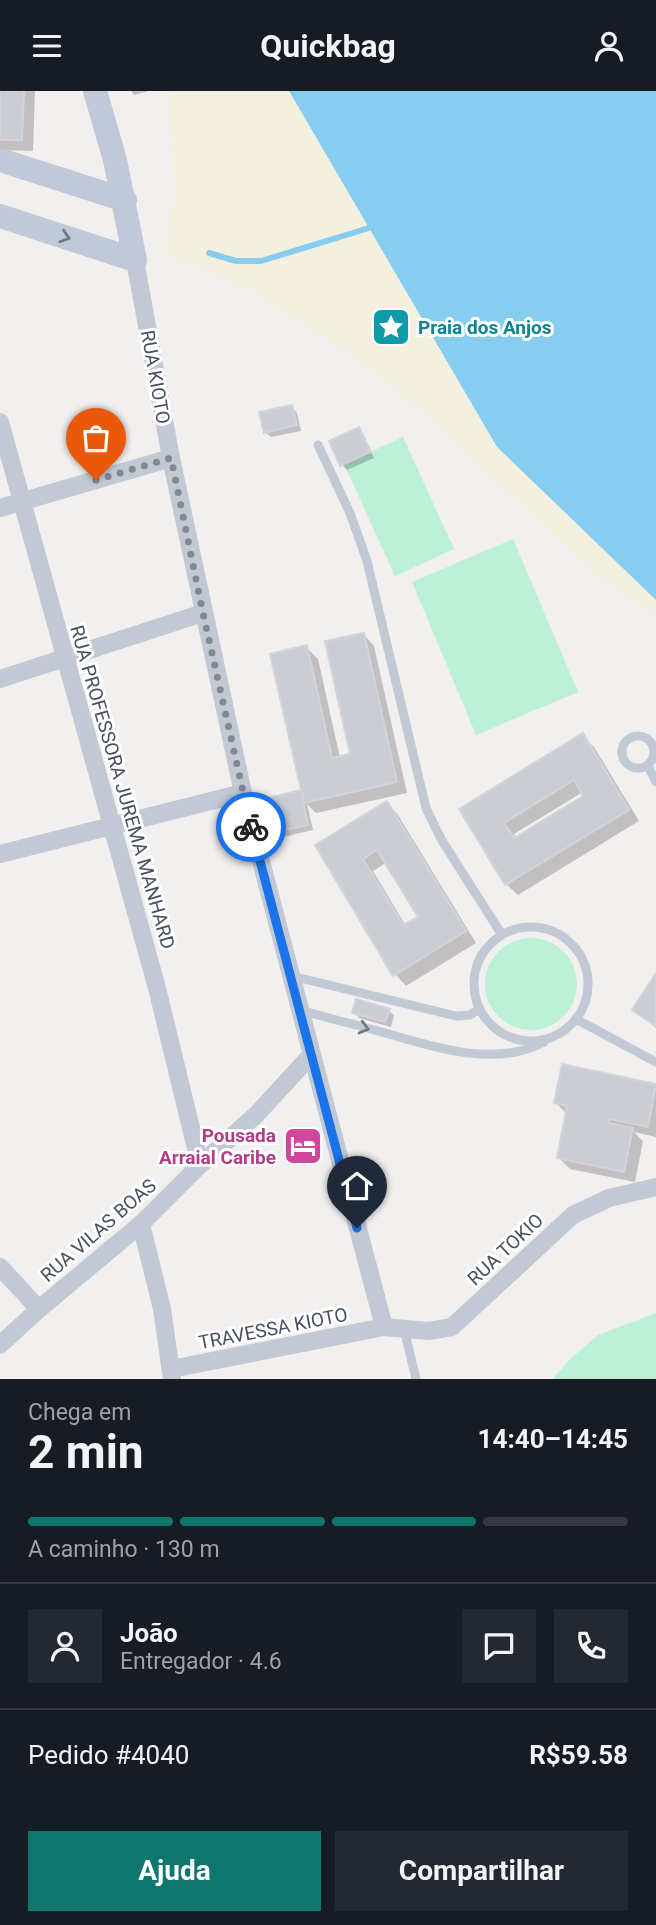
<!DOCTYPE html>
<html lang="pt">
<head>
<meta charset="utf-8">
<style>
  :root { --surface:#171b24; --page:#242831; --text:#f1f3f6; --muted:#9ea1a6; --line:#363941; --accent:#0f766e }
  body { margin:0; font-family:Roboto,sans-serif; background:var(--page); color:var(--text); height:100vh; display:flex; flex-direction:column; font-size:26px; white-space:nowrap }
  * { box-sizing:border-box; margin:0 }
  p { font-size:23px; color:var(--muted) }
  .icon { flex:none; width:38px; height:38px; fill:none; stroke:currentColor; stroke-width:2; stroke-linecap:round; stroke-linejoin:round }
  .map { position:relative; height:1288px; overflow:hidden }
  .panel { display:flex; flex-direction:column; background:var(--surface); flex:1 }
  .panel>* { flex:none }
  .pin { position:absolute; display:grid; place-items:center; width:60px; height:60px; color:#fff; margin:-72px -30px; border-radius:50% 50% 50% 0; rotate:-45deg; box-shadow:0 0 7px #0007 }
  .pin .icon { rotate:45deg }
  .courier { position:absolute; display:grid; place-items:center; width:70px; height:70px; margin:-35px; border:5px solid #1a73e8; border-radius:50%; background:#fff; color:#222; box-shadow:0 2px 9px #0007 }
  .head em { font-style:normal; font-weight:700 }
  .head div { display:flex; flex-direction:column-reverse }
  .head { display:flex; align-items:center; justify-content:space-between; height:119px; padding:0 28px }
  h1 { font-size:46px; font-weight:700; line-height:52px }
  .bar { display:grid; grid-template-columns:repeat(4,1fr); gap:10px 7px; align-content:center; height:84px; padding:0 28px }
  .bar i { height:9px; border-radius:5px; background:var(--line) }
  .bar .current { background:var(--accent) }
  .bar p { grid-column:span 4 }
  .line { display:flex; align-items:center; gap:18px; padding:0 28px; border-top:2px solid var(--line) }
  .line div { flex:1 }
  .round { display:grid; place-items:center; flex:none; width:74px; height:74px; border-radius:0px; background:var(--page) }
  .button { display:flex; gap:14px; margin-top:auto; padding:14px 28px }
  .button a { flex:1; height:80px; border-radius:0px; background:var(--accent); color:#fff; font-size:28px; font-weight:700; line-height:80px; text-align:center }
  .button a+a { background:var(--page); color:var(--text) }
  header { display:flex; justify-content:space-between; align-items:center; height:91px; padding:0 28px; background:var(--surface); font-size:32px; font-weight:700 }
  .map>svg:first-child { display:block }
  .green { fill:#bcf1d7 }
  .sand { fill:#f4f0df }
  .water { fill:#87cdf0 }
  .shadow { fill:#0003; fill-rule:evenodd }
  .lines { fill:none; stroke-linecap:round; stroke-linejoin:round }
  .stream { stroke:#87cdf0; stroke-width:6 }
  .building { fill:#cbcdd5; stroke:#d3d4db; stroke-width:2; fill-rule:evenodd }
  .lane { stroke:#c2c9d5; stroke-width:9 }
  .street { stroke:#c2c9d5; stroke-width:18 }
  .secondary { stroke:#c1c9d9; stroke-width:24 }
  .oneway { stroke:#717a89 }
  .oneway2 { stroke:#717a88 }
  .done { stroke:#828891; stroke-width:7; stroke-dasharray:0 12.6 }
  .route { stroke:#1a73e8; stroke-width:9 }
  .labels { text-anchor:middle; stroke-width:6; stroke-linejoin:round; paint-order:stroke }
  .culture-label { font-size:19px; font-weight:bold; fill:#0d838f; stroke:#fff; text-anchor:start }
  .street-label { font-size:19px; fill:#46505e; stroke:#fff }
  .hotel-label { font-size:19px; font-weight:bold; fill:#b23c85; stroke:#fff; text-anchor:end }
</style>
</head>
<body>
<header><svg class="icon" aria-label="menu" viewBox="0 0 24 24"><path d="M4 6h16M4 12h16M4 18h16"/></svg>Quickbag<svg class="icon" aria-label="person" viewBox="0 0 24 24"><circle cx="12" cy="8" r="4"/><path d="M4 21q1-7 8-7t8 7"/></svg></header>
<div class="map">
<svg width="656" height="1288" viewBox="0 0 656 1288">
  <rect width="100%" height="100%" fill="#f2efef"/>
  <g class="green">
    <polygon points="403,346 454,458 395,485 344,373"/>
    <polygon points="513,448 578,601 476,644 412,491"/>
    <circle cx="531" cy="893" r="46"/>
    <polygon points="656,1222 656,1288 553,1288 570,1268 598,1244"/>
  </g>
  <polygon class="sand" points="171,0 327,0 656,498 654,524 605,490 398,300 360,270 254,201 163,161 174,110"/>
  <polygon class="water" points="289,0 656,0 656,509 497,356"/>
  <g class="shadow">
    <polygon points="0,0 35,0 33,60 0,59"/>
    <polygon points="131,0 148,0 134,4"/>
    <polygon points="292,316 297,322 301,340 271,346 265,341"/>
    <polygon points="358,339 364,344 374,367 347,379 342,374"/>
    <polygon points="363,543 374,555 407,702 316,722 307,713 313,739 283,746 277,740 300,701 304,705 306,556 318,568 340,667 352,664"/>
    <path d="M582 645 594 656 639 730 518 804 506 793 461 718ZM583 701 586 705 516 747 514 743Z"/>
    <path d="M387 712 398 724 476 852 406 895 395 883 317 755ZM387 771 420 826 406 835 373 780Z"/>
    <polygon points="656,885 656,937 634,919"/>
    <polygon points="389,919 394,925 391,936 359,927 354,921"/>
    <polygon points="563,976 656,995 656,1046 634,1041 643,1050 635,1091 570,1078 558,1066 567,1023 555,1011"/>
  </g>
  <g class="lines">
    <polyline class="stream" points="209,162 236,170 261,170 369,137"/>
  </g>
  <g class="building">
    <polygon points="0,0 24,0 22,49 0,49"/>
    <polygon points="292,314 297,334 264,342 259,321"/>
    <polygon points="359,336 370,361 340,375 329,350"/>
    <polygon points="364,542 397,691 304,712 270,563 307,554 332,667 350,663 325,550"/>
    <path d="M583 642 629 719 505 794 459 718ZM574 689 583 705 514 747 504 732Z"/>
    <polygon points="301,699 308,734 275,741 268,707"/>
    <path d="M387 710 466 840 393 885 315 754ZM377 759 418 826 403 834 363 768Z"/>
    <polygon points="656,882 656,935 632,919"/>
    <polygon points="356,908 390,918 385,931 352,922"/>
    <polygon points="562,973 656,993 648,1036 609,1028 608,1032 633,1037 624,1081 557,1067 567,1015 554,1012"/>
  </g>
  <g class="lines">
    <g class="lane">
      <polyline points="318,354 350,422 367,470 426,717 441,748 502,844"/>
      <circle cx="638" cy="661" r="16"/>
      <polyline points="648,675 656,691"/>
      <circle cx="531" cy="893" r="57"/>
      <polyline points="292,885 456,925 470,924 479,918"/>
      <path d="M300 919C328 927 357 934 385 942 435 956 495 977 544 951"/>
      <polyline points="576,928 656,971"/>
      <polyline points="404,1238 416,1288"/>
    </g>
    <g class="street">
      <polyline points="135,169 171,367 243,702 384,1236"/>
      <polyline points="0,331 157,897 200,1074"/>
      <polyline points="0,417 171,367"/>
      <polyline points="0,588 203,522"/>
      <polyline points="0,763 243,702"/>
      <polyline points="141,1133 162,1218 172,1288"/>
      <polyline points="0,1176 39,1218"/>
      <polyline points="0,1254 39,1218 141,1133 200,1074 257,1023 311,964"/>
      <polyline points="171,1278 384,1236 428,1240 452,1236 573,1124 609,1107 656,1096"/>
    </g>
    <g class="secondary">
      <polyline points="0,69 125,109"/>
      <polyline points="0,125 135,169 115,69 95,0"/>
    </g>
  </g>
  <defs><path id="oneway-chevron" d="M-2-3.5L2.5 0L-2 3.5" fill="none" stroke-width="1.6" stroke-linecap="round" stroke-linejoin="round" transform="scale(1.75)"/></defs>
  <use class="oneway" href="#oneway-chevron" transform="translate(65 146) rotate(18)"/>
  <use class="oneway2" href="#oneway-chevron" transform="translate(364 937) rotate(15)"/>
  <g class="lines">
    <polyline class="done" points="96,389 171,367 203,522 251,736"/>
    <polyline class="route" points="251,736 357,1137"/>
  </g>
  <defs>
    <g id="sight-square" transform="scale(2.0125)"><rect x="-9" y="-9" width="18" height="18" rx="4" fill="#0f9aa8" stroke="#fff"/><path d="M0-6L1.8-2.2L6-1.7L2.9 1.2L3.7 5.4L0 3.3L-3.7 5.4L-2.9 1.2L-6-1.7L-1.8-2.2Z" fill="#fff"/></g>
    <g id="hotel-square" transform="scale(2.0125)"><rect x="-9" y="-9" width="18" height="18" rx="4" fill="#d1479c" stroke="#fff"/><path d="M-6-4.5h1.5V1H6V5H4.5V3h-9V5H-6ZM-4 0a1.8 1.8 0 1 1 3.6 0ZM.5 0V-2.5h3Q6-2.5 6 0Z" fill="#fff"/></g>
  </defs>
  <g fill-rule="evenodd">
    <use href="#sight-square" x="391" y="236"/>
    <use href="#hotel-square" x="303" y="1055"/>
  </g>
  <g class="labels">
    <g class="culture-label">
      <text x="418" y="243">Praia dos Anjos</text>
    </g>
    <g class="street-label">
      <text transform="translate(156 286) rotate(80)" y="7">RUA KIOTO</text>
      <text transform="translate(123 696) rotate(74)" y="7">RUA PROFESSORA JUREMA MANHARD</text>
      <text transform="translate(98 1139) rotate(-41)" y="7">RUA VILAS BOAS</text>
      <text transform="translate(505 1158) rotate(-43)" y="7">RUA TOKIO</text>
      <text transform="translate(273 1237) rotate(-11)" y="7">TRAVESSA KIOTO</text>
    </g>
    <g class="hotel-label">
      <text x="276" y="1051">Pousada<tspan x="276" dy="22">Arraial Caribe</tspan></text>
    </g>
  </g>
</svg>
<div class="pin" style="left:96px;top:389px;background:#ea580c"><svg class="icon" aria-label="bag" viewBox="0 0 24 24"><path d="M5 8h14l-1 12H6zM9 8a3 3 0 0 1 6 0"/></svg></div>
<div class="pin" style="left:357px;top:1137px;background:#1f2937"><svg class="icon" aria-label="home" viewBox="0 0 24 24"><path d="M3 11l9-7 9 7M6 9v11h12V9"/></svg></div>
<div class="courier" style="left:251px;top:736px"><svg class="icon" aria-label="bike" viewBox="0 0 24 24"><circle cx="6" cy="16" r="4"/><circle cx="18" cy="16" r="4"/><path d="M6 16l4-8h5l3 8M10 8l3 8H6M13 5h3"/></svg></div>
</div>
<section class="panel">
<div class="head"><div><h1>2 min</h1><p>Chega em</p></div><em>14:40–14:45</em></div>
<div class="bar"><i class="current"></i><i class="current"></i><i class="current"></i><i></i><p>A caminho · 130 m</p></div>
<div class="line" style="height:126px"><a class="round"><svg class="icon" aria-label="person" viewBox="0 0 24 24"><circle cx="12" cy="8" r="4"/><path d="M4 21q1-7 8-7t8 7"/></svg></a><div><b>João</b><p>Entregador · 4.6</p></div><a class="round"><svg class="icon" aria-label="chat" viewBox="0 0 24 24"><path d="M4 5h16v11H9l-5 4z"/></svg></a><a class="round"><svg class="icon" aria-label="phone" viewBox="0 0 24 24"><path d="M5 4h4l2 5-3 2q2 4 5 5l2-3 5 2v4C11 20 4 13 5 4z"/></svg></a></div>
<div class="line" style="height:91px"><div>Pedido #4040</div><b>R$59.58</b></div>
<div class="button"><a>Ajuda</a><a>Compartilhar</a></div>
</section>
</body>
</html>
